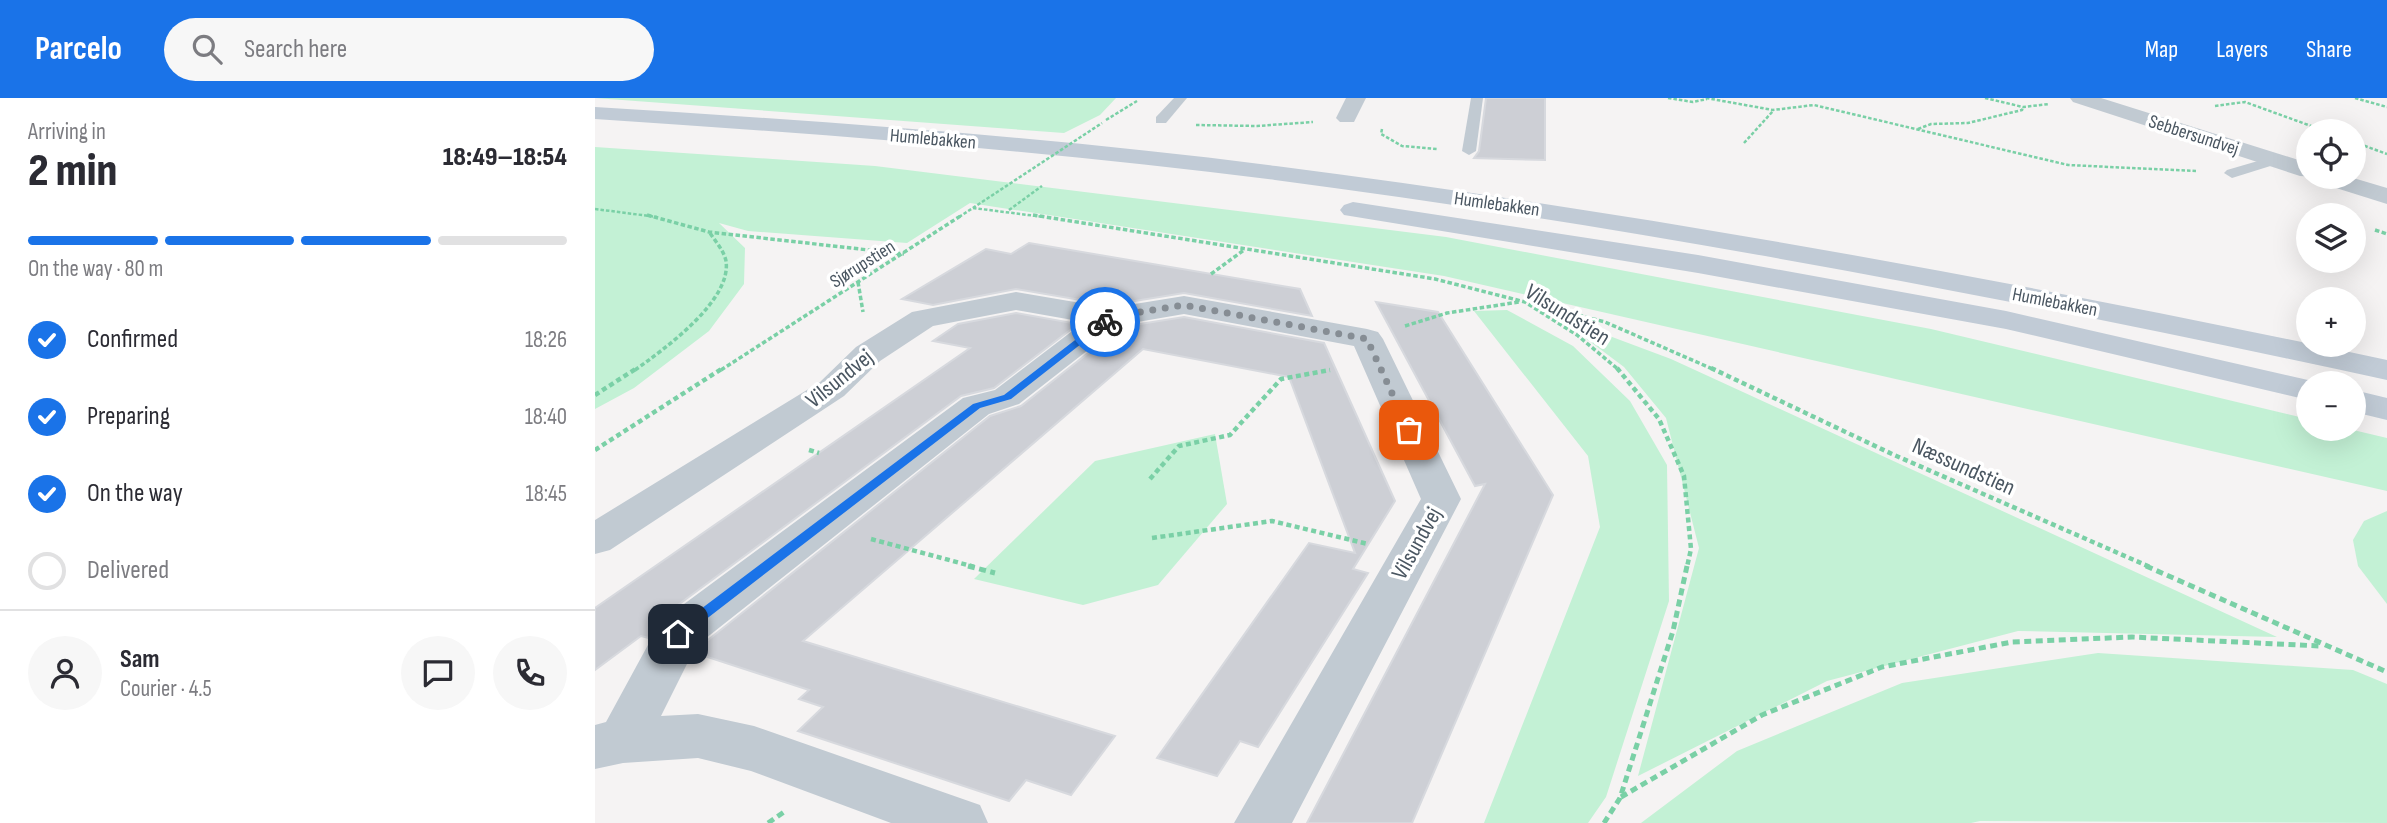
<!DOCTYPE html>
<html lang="en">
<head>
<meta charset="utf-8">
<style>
  :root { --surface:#fff; --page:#f7f7f7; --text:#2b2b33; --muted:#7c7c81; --line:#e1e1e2; --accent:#1a73e8 }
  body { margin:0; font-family:"Sofia Sans Condensed",sans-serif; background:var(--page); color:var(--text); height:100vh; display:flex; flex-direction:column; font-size:26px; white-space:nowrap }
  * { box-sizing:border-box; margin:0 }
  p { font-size:23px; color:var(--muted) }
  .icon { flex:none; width:38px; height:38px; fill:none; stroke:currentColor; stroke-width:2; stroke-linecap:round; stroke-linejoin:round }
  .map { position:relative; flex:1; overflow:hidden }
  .side { display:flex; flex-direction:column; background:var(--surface); width:595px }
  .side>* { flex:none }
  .fabs { position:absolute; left:1701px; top:21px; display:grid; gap:14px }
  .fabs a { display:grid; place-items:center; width:70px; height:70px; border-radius:50%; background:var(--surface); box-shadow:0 7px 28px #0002; font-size:35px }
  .pin { position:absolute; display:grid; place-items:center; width:60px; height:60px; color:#fff; margin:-30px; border-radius:14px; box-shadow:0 4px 10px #0006 }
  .courier { position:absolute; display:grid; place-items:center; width:70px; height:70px; margin:-35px; border:5px solid #1a73e8; border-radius:50%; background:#fff; color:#222; box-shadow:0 2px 9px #0007 }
  .headline em { font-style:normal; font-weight:800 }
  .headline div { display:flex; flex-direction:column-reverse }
  .headline { display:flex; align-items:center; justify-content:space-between; height:119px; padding:0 28px }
  h1 { font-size:46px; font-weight:800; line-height:52px }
  .bar { display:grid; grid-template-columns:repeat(4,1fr); gap:10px 7px; align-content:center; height:84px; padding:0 28px }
  .bar i { height:9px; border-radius:5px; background:var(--line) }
  .bar .selected { background:var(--accent) }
  .bar p { grid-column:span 4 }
  .line { display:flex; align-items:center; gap:18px; padding:0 28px; border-top:2px solid var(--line) }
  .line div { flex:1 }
  .round { display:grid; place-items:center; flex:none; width:74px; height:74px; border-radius:37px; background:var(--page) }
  ol { padding:0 28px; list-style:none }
  li { display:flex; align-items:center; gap:21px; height:77px }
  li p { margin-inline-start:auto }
  li .icon { padding:7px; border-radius:50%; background:var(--accent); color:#fff; stroke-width:4 }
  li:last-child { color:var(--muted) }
  li i { width:38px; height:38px; border:4px solid var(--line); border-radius:50% }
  header { display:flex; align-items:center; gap:42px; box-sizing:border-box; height:98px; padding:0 35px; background:var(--accent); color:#fff }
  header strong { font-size:33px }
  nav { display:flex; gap:38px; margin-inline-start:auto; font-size:24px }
  .search { width:490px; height:63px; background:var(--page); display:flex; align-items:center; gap:18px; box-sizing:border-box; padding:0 24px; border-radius:38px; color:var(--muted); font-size:26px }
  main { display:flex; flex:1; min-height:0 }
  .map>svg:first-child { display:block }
  .green { fill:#c3f1d5 }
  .building { fill:#cdcfd5; stroke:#d7d9de; stroke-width:2 }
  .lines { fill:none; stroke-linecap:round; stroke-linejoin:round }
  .path-far3 { stroke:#7ad0a6; stroke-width:2.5; stroke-dasharray:3.5 2; stroke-linecap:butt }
  .path-far2 { stroke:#7ad0a6; stroke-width:3.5; stroke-dasharray:4.5 2.5; stroke-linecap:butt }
  .path-far1 { stroke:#7ad0a6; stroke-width:4.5; stroke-dasharray:5 3.5; stroke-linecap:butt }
  .path { stroke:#7ad0a6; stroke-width:5; stroke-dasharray:7 4.5; stroke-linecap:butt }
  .lane { fill:#c1cad2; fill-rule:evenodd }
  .street { fill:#c1cad2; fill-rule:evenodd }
  .secondary { fill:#c1cbd6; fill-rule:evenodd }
  .path-bridge { stroke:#7ad0a6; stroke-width:2.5; stroke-dasharray:3.5 2; stroke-linecap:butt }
  .route { fill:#1a73e8 }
  .done { stroke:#868d94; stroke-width:7; stroke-dasharray:0 12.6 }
  .labels { text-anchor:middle; stroke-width:7; stroke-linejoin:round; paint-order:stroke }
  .far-street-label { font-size:19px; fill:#4a5661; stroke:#fff }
  .street-label { font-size:23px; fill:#4a5661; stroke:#fff }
</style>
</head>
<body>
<header>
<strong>Parcelo</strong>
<div class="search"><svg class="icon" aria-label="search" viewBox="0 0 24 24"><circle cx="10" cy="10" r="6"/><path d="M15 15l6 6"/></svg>Search here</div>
<nav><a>Map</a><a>Layers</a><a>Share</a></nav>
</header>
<main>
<section class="side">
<div class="headline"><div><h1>2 min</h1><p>Arriving in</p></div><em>18:49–18:54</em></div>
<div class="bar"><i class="selected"></i><i class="selected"></i><i class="selected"></i><i></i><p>On the way · 80 m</p></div>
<ol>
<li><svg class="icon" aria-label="check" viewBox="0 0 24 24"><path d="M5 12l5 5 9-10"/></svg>Confirmed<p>18:26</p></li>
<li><svg class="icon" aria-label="check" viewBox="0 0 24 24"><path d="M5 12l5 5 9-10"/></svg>Preparing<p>18:40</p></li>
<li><svg class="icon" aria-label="check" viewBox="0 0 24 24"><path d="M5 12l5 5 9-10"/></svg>On the way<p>18:45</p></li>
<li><i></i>Delivered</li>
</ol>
<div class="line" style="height:126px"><a class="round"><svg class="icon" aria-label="person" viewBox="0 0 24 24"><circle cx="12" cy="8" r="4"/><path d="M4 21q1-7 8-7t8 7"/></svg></a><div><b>Sam</b><p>Courier · 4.5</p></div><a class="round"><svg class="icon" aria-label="chat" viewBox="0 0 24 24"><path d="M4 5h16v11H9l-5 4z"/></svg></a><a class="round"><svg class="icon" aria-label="phone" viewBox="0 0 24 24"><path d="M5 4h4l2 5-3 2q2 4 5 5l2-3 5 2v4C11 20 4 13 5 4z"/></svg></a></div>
</section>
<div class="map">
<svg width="1792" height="725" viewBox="0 0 1792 725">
  <rect width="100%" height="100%" fill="#f5f3f3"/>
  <g class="green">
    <polygon points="0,0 521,0 505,17 469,35"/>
    <polygon points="0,49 280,68 851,139 1336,231 1713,321 1713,331 1754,331 1792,340 1792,393 849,178 375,105 312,145 153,133 124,125 150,150 149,186 114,233 39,290 0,311"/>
    <polygon points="912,212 978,248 1035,303 1072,367 1074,503 1011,699 993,725 889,725 1005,429 993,358 879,213"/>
    <polygon points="961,218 1076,261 1682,539 1423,533 1232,583 1043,678 1104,450 1071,320 1029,269"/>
    <polygon points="620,336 632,406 563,487 488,507 379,481 500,363"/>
    <polygon points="1792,413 1792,506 1763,468 1758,442 1769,423"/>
    <polygon points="1503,555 1758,572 1792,586 1792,725 1385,723 1376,725 1046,725 1142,653 1307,585"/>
  </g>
  <g class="building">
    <polygon points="891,0 950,0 950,62 879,60 884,53"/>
    <polygon points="434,145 705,191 717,218 589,195 515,207 421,191 338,207 307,201 391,151 416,156"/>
    <polygon points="781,204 843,214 958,397 817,725 712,725 890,386 880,388"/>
    <polygon points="421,215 483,226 399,290 366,298 64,521 54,540 46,538 0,572 0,510 375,250 338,243 363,226"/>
    <polygon points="589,219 729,245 800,403 758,471 773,475 663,649 645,643 622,678 562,660 714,445 760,455 694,279 548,251 208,543 520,638 476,697 431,682 414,703 203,633 228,609 204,601 214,592 100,555 103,550 395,318 426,308 526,229"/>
  </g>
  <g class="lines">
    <g class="path-far3">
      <polyline points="1073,0 1098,4 1112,1"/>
      <polyline points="1111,0 1178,12 1219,7 1473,67 1601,73"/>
      <polyline points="1390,0 1428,9 1454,6"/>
      <polyline points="1760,0 1792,9"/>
      <polyline points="1620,8 1650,4 1730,33"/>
      <polyline points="511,22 542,3"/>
      <polyline points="601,27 662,28 718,24"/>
      <polyline points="787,31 786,36 807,48 842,51"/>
      <polyline points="1323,31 1336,26 1373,25 1427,12 1428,9"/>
      <polyline points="1759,44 1792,56"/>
      <polyline points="1149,45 1178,13"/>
      <polyline points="378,110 449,119"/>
      <polyline points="0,111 62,119"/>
      <polyline points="414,112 447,88"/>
      <polyline points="364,119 387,104"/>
    </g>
    <g class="path-far2">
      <polyline points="52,117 114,134 309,156"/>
      <polyline points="438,117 840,181 930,204 982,237 1024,272"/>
      <polyline points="1780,132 1792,136"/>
      <polyline points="616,176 649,152"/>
      <polyline points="263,184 268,214"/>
      <polyline points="936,205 1010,224 1120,272"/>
      <polyline points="810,228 852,215 924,204"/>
      <path d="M40 272C68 252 137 203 131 163 129 153 121 144 115 135"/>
      <polyline points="126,272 367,117"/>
    </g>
    <g class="path-far1">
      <polyline points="1022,270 1064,321 1089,378 1096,451 1092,469"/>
      <polyline points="1116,270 1297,356 1555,469"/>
      <polyline points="0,297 42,270"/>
      <polyline points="0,352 128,270"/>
      <polyline points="214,352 224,355"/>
      <polyline points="555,381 584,348 635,337 686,281 735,272"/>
      <polyline points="557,440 677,423 773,446"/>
      <polyline points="276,441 380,469"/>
    </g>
    <g class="path">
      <polyline points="373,468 400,475"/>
      <polyline points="1551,468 1792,574"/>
      <polyline points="1026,699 1167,617 1287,569 1417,544 1537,539 1725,548"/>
      <polyline points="173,725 189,714"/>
      <polyline points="1009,725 1025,700 1078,533 1092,468"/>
    </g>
    <g class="lane">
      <polygon points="579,0 592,0 571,25 561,25 561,19"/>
      <polygon points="876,0 888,0 881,53 874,57 867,53"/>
      <polygon points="1680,58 1687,62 1685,65 1637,80 1629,75 1632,72"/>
    </g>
    <g class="street">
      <polygon points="751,0 771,0 759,24 745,24 741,20"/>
      <polygon points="1475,0 1506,0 1713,65 1713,79 1719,79 1705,78 1478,4"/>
      <polygon points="1719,79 1755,79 1792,90 1792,106 1722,84"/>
      <polygon points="421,194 515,210 589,198 772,231 783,234 788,241 866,401 697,725 639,725 826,401 759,248 589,216 525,227 424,306 394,316 101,548 66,618 103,616 159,628 385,707 393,725 296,725 156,673 103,660 28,665 0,671 0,627 11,624 66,523 368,300 400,292 489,224 421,212 338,228 285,263 249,298 15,452 0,456 0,422 225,284 261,249 317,214"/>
    </g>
    <g class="secondary">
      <path d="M0 9C227 23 455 39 681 68 1054 116 1426 184 1792 262V282C1424 202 1054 131 680 82 454 53 227 36 0 21Z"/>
      <polygon points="758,104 1103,157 1411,213 1726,285 1713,285 1713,302 1411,231 1103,175 749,117 745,112 749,107"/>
      <polygon points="1759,292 1792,300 1792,322 1759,314"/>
    </g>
    <polyline class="path-bridge" points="387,104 507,25"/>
  </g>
  <polygon class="route" points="506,222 514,224 416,301 385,310 88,539 78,539 78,532 378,306 409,297"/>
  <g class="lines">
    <polyline class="done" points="510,224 515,219 589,207 772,241 814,332"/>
  </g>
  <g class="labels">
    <g class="far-street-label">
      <text transform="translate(1599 36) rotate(18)" y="7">Sebbersundvej</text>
      <text transform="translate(338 40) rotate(5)" y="7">Humlebakken</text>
      <text transform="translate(902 105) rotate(8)" y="7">Humlebakken</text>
      <text transform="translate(267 165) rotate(-32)" y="7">Sjørupstien</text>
      <text transform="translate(1460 203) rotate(11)" y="7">Humlebakken</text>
    </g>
    <g class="street-label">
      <text transform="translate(973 216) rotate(32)" y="8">Vilsundstien</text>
      <text transform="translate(244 280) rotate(-39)" y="8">Vilsundvej</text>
      <text transform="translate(1369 368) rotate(24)" y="8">Næssundstien</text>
      <text transform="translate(821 445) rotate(-61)" y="8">Vilsundvej</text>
    </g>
  </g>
</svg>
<div class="fabs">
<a><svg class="icon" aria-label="locate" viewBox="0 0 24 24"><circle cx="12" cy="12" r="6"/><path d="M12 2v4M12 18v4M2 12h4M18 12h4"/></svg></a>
<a><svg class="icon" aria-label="layers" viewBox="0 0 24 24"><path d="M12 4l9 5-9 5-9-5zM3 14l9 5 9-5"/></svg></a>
<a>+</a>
<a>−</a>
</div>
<div class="pin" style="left:814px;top:332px;background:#ea580c"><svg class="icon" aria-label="bag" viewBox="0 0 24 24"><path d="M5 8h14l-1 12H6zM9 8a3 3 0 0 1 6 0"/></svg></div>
<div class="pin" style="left:83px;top:536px;background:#1f2937"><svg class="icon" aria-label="home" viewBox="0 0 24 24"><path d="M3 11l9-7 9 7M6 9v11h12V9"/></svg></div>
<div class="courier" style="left:510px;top:224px"><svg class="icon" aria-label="bike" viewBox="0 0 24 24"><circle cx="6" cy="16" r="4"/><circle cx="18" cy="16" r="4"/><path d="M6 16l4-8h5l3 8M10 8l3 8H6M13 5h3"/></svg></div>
</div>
</main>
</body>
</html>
